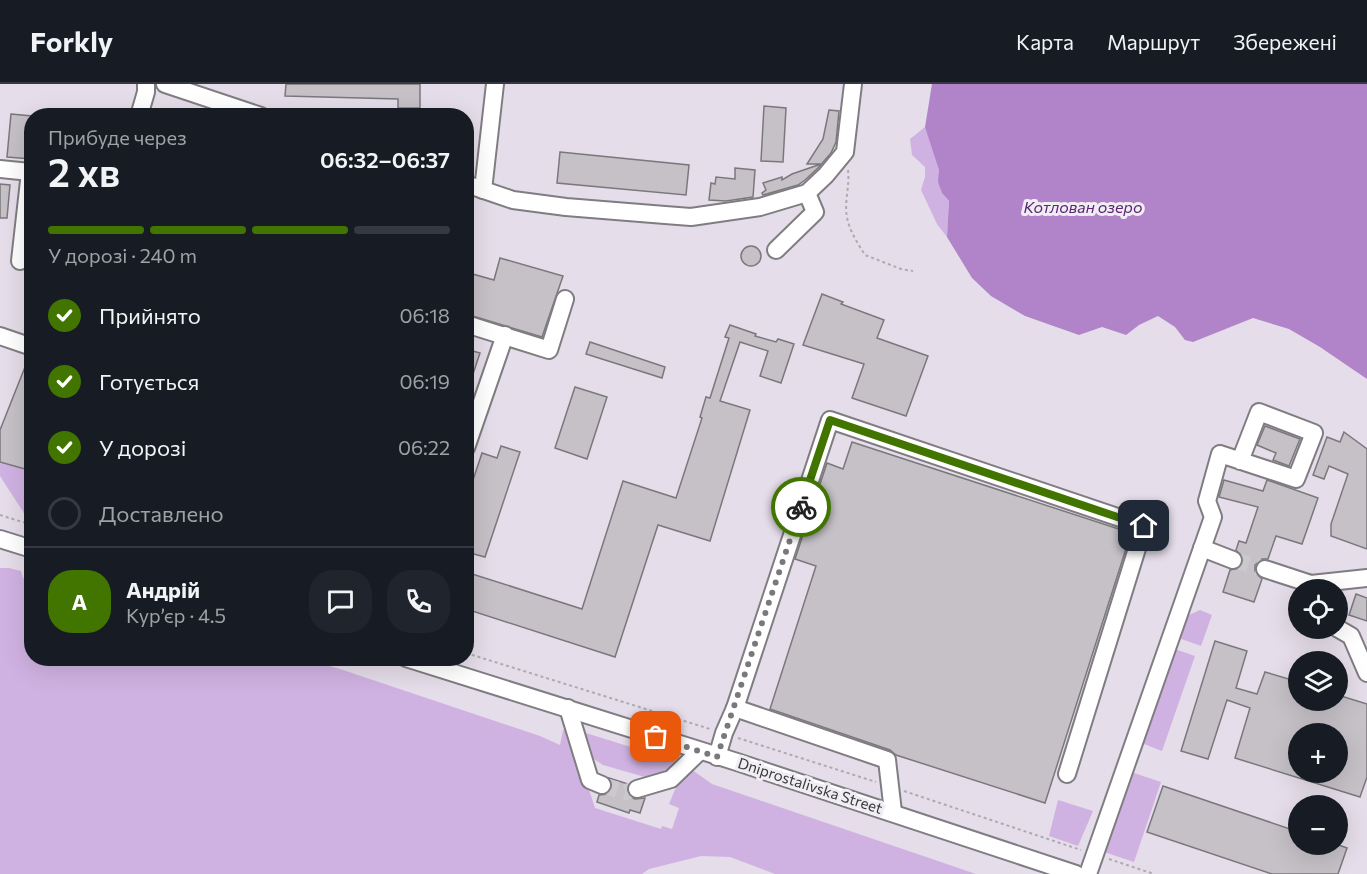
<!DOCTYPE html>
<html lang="uk">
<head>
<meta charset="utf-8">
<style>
  :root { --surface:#171b24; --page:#20242c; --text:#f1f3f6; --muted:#9ea1a6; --line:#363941; --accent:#417500 }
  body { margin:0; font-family:Commissioner,sans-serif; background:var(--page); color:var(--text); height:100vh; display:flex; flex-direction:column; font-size:22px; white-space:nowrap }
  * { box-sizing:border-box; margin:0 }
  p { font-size:20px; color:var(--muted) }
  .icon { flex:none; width:33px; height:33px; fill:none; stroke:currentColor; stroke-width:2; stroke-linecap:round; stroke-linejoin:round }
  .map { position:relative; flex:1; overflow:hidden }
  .side { position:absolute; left:24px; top:24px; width:450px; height:558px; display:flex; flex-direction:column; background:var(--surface); border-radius:24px; box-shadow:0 6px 24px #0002 }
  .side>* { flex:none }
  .controls { position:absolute; left:1288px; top:495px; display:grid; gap:12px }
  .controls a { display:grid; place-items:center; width:60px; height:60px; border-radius:50%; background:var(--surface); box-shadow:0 6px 24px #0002; font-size:30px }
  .pin { position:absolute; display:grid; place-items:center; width:51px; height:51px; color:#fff; margin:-26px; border-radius:12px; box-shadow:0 3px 9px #0006 }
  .courier { position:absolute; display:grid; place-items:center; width:60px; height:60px; margin:-30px; border:4px solid #417500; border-radius:50%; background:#fff; color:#222; box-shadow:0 2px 8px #0007 }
  .head em { font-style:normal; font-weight:600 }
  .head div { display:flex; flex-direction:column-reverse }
  .head { display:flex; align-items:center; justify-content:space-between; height:102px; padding:0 24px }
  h1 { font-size:39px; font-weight:600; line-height:45px }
  .bar { display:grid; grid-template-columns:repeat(4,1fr); gap:9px 6px; align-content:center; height:72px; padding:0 24px }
  .bar i { height:8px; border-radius:4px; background:var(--line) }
  .bar .on { background:var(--accent) }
  .bar p { grid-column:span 4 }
  .line { display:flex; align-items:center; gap:15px; padding:0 24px; border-top:2px solid var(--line) }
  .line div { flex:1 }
  .round { display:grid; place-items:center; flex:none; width:63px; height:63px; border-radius:24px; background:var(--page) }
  ol { padding:0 24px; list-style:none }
  li { display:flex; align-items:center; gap:18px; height:66px }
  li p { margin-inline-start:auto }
  li .icon { padding:6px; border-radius:50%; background:var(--accent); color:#fff; stroke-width:4 }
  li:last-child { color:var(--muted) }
  li i { width:33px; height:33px; border:3px solid var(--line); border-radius:50% }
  header { display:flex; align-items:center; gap:36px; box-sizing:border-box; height:84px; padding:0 30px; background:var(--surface); border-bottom:2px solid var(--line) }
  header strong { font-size:28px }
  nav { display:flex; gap:33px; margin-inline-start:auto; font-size:21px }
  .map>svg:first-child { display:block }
  .built { fill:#e5dde9; fill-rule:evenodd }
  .green { fill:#d0b2e2 }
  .water { fill:#b184c9 }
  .building { fill:#c5c1c7; stroke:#7b787d; stroke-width:1.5; fill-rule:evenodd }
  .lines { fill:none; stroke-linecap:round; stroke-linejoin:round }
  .minor-tunnel { stroke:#ccc9ce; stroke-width:16; stroke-dasharray:16 8; stroke-linecap:butt }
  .minor-casing { stroke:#807d82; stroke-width:20 }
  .path { stroke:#aeabb0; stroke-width:2; stroke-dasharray:3 3; stroke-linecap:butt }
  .minor { stroke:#fff; stroke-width:16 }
  .done { stroke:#7a787c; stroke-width:6; stroke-dasharray:0 10.8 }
  .route { stroke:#417500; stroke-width:8 }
  .labels { text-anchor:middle; stroke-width:6; stroke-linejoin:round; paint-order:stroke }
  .street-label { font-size:15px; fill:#3b393c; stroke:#f0edf3 }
  .water-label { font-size:16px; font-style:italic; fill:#5c2376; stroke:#f0edf3 }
</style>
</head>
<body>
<header>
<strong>Forkly</strong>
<nav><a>Карта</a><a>Маршрут</a><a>Збережені</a></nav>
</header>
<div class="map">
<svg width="1367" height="790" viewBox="0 0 1367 790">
  <rect width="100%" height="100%" fill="#f0edf3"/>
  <path class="built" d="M0 0H1367V790H0ZM32 32H466V574H32ZM1299 506H1338V544H1299ZM1299 578H1338V616H1299ZM1299 650H1338V688H1299ZM1299 722H1338V760H1299Z"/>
  <g class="green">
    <path d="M925 43C930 56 938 71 939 86 941 101 937 104 949 117L947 153 937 140 921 106 925 93V83L912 71 910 55Z"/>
    <polygon points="0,378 31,387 31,437 29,437 0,392"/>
    <polygon points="0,484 9,484 21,487 23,494 31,497 32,574 304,575 340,585 540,652 560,661 563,646 570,646 595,724 661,745 662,742 672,745 679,724 669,720 679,696 691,685 712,700 976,790 775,790 730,773 701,772 649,785 642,790 0,790"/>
    <polygon points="1200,526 1212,531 1201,562 1173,552 1180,535"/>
    <polygon points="1172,564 1195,572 1162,667 1139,658"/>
    <polygon points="586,649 682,679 648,694 603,681 594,675"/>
    <polygon points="1131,688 1161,698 1134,778 1104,768"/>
    <polygon points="1058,716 1093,727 1078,762 1049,752"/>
  </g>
  <polygon class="water" points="932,0 1367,0 1367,295 1320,263 1289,245 1253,234 1193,258 1185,256 1175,243 1158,232 1139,241 1126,251 1102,243 1079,251 1025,232 991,212 972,194 947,153 949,117 942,109 938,98 939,86 925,43"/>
  <g class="building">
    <polygon points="286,0 420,0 420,24 398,24 398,15 285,12"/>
    <polygon points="764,22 786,24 783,78 761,77"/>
    <polygon points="829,26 839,27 836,58 831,69 818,84 805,96 798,101 763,111 762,109 766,106 763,99 782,93 782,96 792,90 821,80 807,80 823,55"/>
    <polygon points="11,30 32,32 32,75 7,73"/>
    <polygon points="560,68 689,81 686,111 557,99"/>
    <polygon points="735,84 755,86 753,113 726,117 709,116 711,99 715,100 716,93 735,95"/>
    <polygon points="0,100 10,101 7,134 0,134"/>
    <circle cx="751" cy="172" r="10"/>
    <polygon points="500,174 563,192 542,253 466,230 466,198 469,189 494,196"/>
    <polygon points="822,210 843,218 841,220 884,236 877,254 928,272 906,332 852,314 864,280 803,261"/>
    <polygon points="730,241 756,250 755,252 776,258 778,255 794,260 781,299 760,292 768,267 740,258 720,317 750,326 710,457 658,441 615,573 466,525 466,488 582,525 623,397 676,414 702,334 700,333 706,313 710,314 729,254 725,253"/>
    <polygon points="590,258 665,283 662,294 586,270"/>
    <polygon points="466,265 480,269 468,305 466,304"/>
    <polygon points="29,273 32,273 32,387 0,378 0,346"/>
    <polygon points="575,303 607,313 587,375 555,364"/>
    <polygon points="1265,342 1300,355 1289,382 1273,376 1276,369 1257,361"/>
    <polygon points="1344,348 1367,365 1367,465 1331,452 1331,440 1348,390 1329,382 1324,395 1313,391 1327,353 1340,358"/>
    <polygon points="852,358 1131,449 1045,719 896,671 890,666 770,625 816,482 795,475 827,379 843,385"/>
    <polygon points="501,362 520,368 485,473 466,468 466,417 482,369 497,374"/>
    <polygon points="1224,396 1263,407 1267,396 1318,414 1302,460 1276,452 1268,475 1262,475 1255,481 1255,488 1262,495 1254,518 1223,508 1230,486 1239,484 1243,480 1243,474 1236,466 1239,457 1246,459 1258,423 1219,413"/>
    <polygon points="1356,510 1367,514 1367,537 1349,531"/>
    <path d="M1215 557 1247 567 1236 604 1257 610 1265 588 1299 598V616H1338V611L1367 620V693L1360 713 1235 674 1250 624 1227 616 1208 675 1181 667ZM1299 650H1338V688H1299Z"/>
    <polygon points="609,694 628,700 627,707 630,713 635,715 645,714 640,729 630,726 629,729 597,718 599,711 608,710 611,706 612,699"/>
    <polygon points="1163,702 1299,748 1299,760 1336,760 1347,764 1338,790 1272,790 1147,748"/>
  </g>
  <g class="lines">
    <g class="minor-tunnel">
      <polyline points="1233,476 1265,485"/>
      <polyline points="602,701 625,708 637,705"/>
    </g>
    <g class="minor-casing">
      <g id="minor">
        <polyline points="165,0 261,32"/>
        <polyline points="139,32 146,8 146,0"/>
        <polyline points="0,85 30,88 20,177"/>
        <polyline points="466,100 513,116 566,123 665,131 691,133 760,123 807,109 826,91 845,68 853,0"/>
        <polyline points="483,106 495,0"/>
        <polyline points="776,166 815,128 807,109"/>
        <polyline points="466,240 549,266 565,215"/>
        <polyline points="0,252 32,263"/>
        <polyline points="466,364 505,251"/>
        <polyline points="0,455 32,465"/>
        <polyline points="1202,464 1233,476"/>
        <polyline points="1265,485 1311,500 1367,494"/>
        <polyline points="1337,544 1351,552 1367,589"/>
        <polyline points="406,574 737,678 1076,790"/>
        <polyline points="568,624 590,696 602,701"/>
        <polyline points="735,624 830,336 1144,442 1067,690"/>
        <polyline points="717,673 724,649 735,624 887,676 893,728"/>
        <polyline points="637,705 671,695 700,667"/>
        <polyline points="1088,790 1213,433 1207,417 1220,370 1296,395 1314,349 1259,328 1240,377"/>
      </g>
    </g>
    <g class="path">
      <path d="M848 86C850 101 844 118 847 133 849 146 858 160 865 171L901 185 913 187"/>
      <polyline points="0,431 32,441"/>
      <polyline points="466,569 710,645"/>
      <polyline points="738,654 876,698"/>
      <polyline points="904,707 1081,766"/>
      <polyline points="1109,775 1154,790"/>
    </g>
    <use href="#minor" class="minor"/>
  </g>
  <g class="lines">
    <polyline class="done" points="656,653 717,673 801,423"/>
    <polyline class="route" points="801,423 830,336 1144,442"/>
  </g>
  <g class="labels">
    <g class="street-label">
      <text transform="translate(810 702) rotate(18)" y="5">Dniprostalivska Street</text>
    </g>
    <g class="water-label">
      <text x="1083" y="129">Котлован озеро</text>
    </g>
  </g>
</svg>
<div class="controls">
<a><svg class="icon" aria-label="locate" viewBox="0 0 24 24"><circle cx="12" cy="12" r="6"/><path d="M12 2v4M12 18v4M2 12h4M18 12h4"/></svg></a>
<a><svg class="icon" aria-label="layers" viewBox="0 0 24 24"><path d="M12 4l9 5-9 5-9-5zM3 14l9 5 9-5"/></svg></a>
<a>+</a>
<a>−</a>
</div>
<div class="pin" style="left:656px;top:653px;background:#ea580c"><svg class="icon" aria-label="bag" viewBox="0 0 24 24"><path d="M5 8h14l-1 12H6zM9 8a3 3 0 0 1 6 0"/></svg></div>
<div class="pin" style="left:1144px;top:442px;background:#1f2937"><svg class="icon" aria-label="home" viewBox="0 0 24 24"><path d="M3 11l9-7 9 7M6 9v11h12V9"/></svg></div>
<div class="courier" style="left:801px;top:423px"><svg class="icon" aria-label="bike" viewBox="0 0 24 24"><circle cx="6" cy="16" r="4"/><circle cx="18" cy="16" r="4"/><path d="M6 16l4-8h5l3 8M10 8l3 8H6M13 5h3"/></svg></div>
<section class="side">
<div class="head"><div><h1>2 хв</h1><p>Прибуде через</p></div><em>06:32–06:37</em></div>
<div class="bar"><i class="on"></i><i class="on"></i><i class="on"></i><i></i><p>У дорозі · 240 m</p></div>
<ol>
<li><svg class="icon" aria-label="check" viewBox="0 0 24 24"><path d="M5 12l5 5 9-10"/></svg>Прийнято<p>06:18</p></li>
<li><svg class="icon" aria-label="check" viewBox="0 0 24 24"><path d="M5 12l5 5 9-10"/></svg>Готується<p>06:19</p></li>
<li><svg class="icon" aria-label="check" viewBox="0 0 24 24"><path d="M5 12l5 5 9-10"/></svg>У дорозі<p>06:22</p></li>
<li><i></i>Доставлено</li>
</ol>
<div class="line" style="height:108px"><b class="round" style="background:var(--accent);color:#fff">А</b><div><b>Андрій</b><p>Кур’єр · 4.5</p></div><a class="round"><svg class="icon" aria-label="chat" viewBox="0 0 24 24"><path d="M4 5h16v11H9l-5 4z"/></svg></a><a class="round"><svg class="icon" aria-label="phone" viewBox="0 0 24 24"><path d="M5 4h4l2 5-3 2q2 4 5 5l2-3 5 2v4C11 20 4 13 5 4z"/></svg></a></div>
</section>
</div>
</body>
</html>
